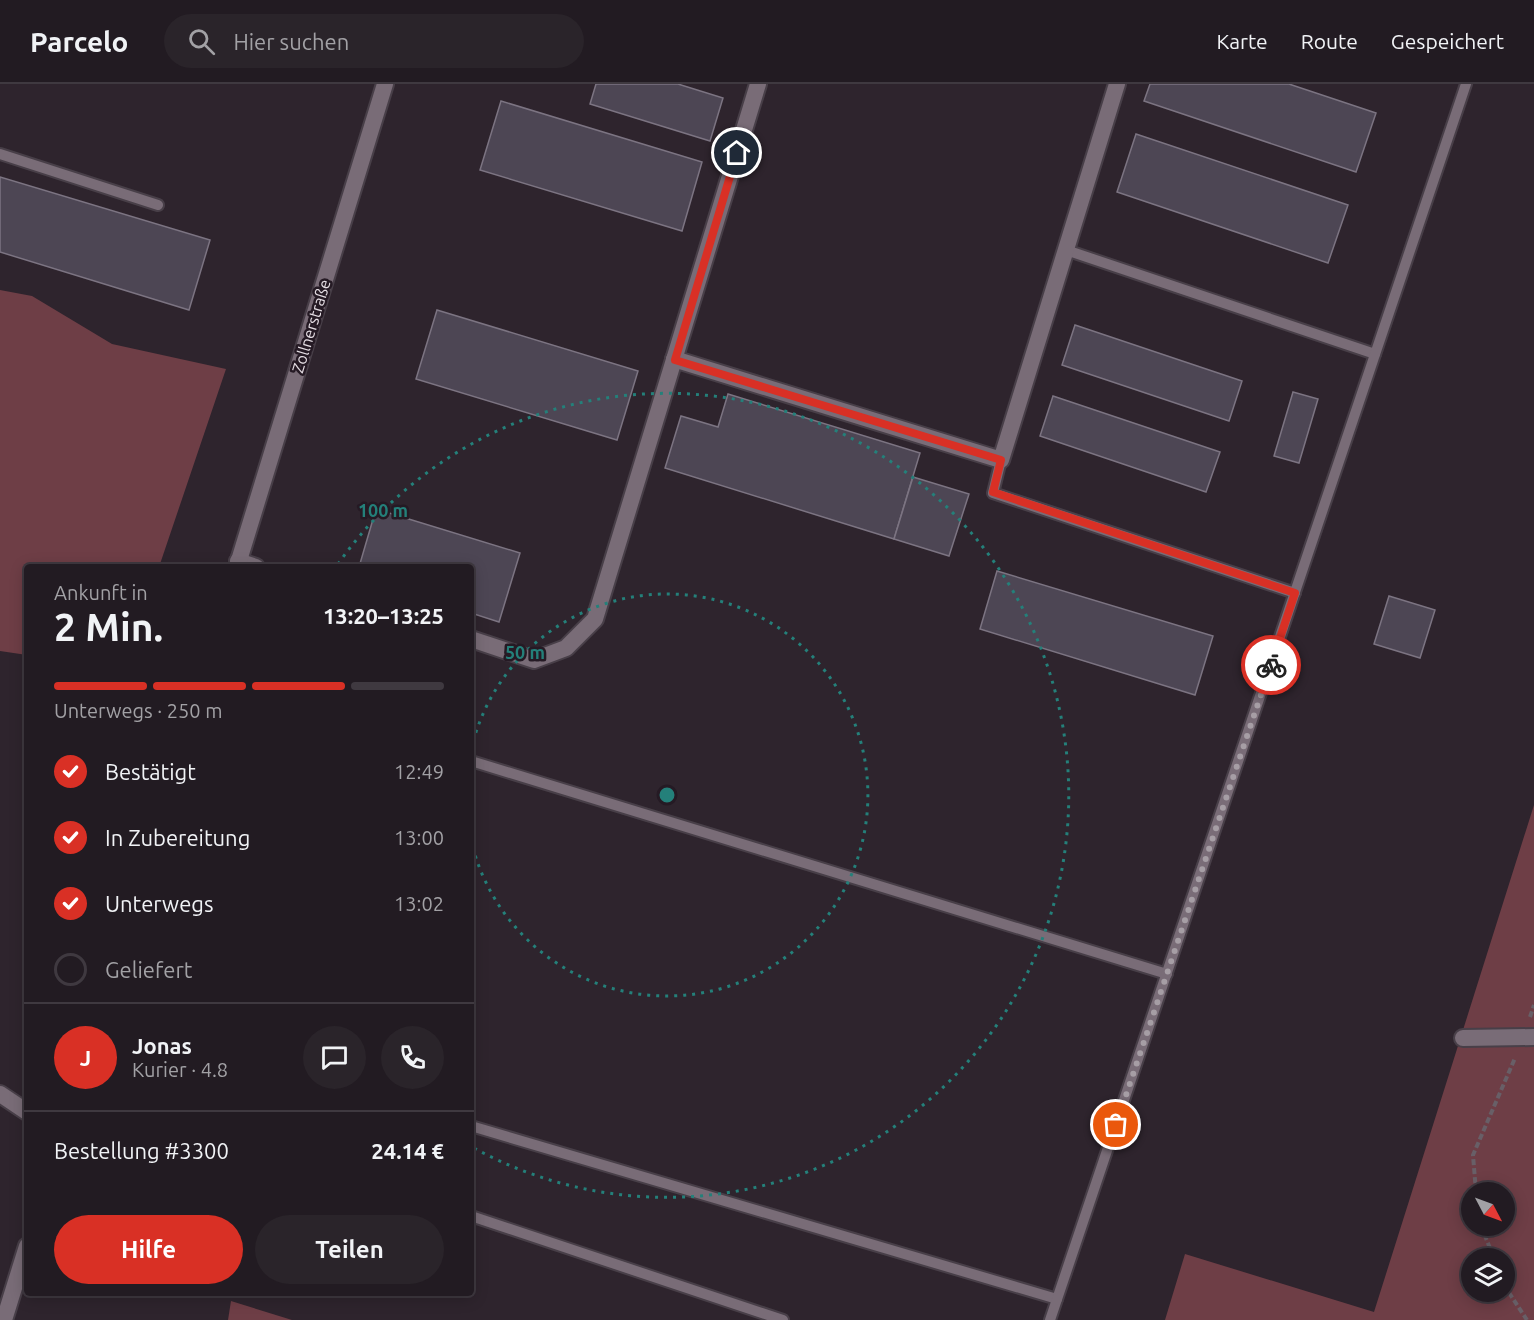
<!DOCTYPE html>
<html lang="de">
<head>
<meta charset="utf-8">
<style>
  :root { --surface:#221b22; --page:#2a242a; --text:#f1f3f6; --muted:#a2a1a5; --line:#3f3940; --accent:#d93025 }
  body { margin:0; font-family:Ubuntu,sans-serif; background:var(--page); color:var(--text); height:100vh; display:flex; flex-direction:column; font-size:22px; white-space:nowrap }
  * { box-sizing:border-box; margin:0 }
  p { font-size:20px; color:var(--muted) }
  .icon { flex:none; width:33px; height:33px; fill:none; stroke:currentColor; stroke-width:2; stroke-linecap:round; stroke-linejoin:round }
  .map { position:relative; flex:1; overflow:hidden }
  .panel { position:absolute; left:24px; top:480px; width:450px; height:732px; display:flex; flex-direction:column; background:var(--surface); border-radius:6px; box-shadow:0 3px 15px #0003,0 0 0 2px var(--line) }
  .panel>* { flex:none }
  .needle { width:39px; rotate:131deg }
  .buttons { position:absolute; left:1461px; top:1098px; display:grid; gap:12px }
  .buttons a { display:grid; place-items:center; width:54px; height:54px; border-radius:50%; background:var(--surface); box-shadow:0 3px 15px #0003,0 0 0 2px var(--line); font-size:30px }
  .pin { position:absolute; display:grid; place-items:center; width:51px; height:51px; color:#fff; margin:-26px; border:3px solid #fff; border-radius:50%; box-shadow:0 2px 6px #0007 }
  .courier { position:absolute; display:grid; place-items:center; width:60px; height:60px; margin:-30px; border:4px solid #d93025; border-radius:50%; background:#fff; color:#222; box-shadow:0 2px 8px #0007 }
  .headline em { font-style:normal; font-weight:700 }
  .headline div { display:flex; flex-direction:column-reverse }
  .headline { display:flex; align-items:center; justify-content:space-between; height:102px; padding:0 30px }
  h1 { font-size:39px; font-weight:700; line-height:45px }
  .bar { display:grid; grid-template-columns:repeat(4,1fr); gap:9px 6px; align-content:center; height:72px; padding:0 30px }
  .bar i { height:8px; border-radius:4px; background:var(--line) }
  .bar .active { background:var(--accent) }
  .bar p { grid-column:span 4 }
  .line { display:flex; align-items:center; gap:15px; padding:0 30px; border-top:2px solid var(--line) }
  .line div { flex:1 }
  .round { display:grid; place-items:center; flex:none; width:63px; height:63px; border-radius:32px; background:var(--page) }
  ol { padding:0 30px; list-style:none }
  li { display:flex; align-items:center; gap:18px; height:66px }
  li p { margin-inline-start:auto }
  li .icon { padding:6px; border-radius:50%; background:var(--accent); color:#fff; stroke-width:4 }
  li:last-child { color:var(--muted) }
  li i { width:33px; height:33px; border:3px solid var(--line); border-radius:50% }
  .primary-button { display:flex; gap:12px; margin-top:auto; padding:12px 30px }
  .primary-button a { flex:1; height:69px; border-radius:36px; background:var(--accent); color:#fff; font-size:24px; font-weight:700; line-height:69px; text-align:center }
  .primary-button a+a { background:var(--page); color:var(--text) }
  header { display:flex; align-items:center; gap:36px; box-sizing:border-box; height:84px; padding:0 30px; background:var(--surface); border-bottom:2px solid var(--line) }
  header strong { font-size:28px }
  nav { display:flex; gap:33px; margin-inline-start:auto; font-size:21px }
  .search { width:420px; height:54px; background:var(--page); display:flex; align-items:center; gap:15px; box-sizing:border-box; padding:0 21px; border-radius:33px; color:var(--muted); font-size:22px }
  .map>svg:first-child { display:block }
  .green { fill:#6e3e46; fill-rule:evenodd }
  .building { fill:#4d4654; stroke:#7c7482; stroke-width:1.5 }
  .lines { fill:none; stroke-linecap:round; stroke-linejoin:round }
  .service-casing { stroke:#483f48; stroke-width:14 }
  .minor-casing { stroke:#483f48; stroke-width:20 }
  .path { stroke:#685f67; stroke-width:4; stroke-dasharray:6 3; stroke-linecap:butt }
  .service { stroke:#796c77; stroke-width:10 }
  .minor { stroke:#796c77; stroke-width:16 }
  .done { stroke:#a69ea5; stroke-width:6; stroke-dasharray:0 10.8 }
  .route { stroke:#d93025; stroke-width:8 }
  .ring { fill:none; stroke:#24807a; stroke-width:3; stroke-dasharray:3 6 }
  .labels { text-anchor:middle; stroke-width:5; stroke-linejoin:round; paint-order:stroke }
  .street-label { font-size:16px; fill:#e6dfe5; stroke:#251a24 }
  .centre { fill:#24807a; stroke:#251a24; stroke-width:3 }
  .ring-label { font-size:18px; text-anchor:middle; font-weight:bold; fill:#24807a; stroke:#251a24; stroke-width:5; stroke-linejoin:round; paint-order:stroke }
</style>
</head>
<body>
<header>
<strong>Parcelo</strong>
<div class="search"><svg class="icon" aria-label="search" viewBox="0 0 24 24"><circle cx="10" cy="10" r="6"/><path d="M15 15l6 6"/></svg>Hier suchen</div>
<nav><a>Karte</a><a>Route</a><a>Gespeichert</a></nav>
</header>
<div class="map">
<svg width="1534" height="1236" viewBox="0 0 1534 1236">
  <rect width="100%" height="100%" fill="#2e242d"/>
  <g class="green">
    <polygon points="0,206 32,212 112,260 226,285 159,483 27,483 27,571 0,567"/>
    <path d="M1534 721V1236H1165L1185 1170 1374 1228ZM1472 1108H1504V1142H1472ZM1472 1174H1504V1208H1472Z"/>
    <polygon points="231,1217 292,1236 228,1236"/>
  </g>
  <g class="building">
    <polygon points="596,0 678,0 723,14 710,57 590,20"/>
    <polygon points="1150,0 1289,0 1376,29 1356,88 1144,17"/>
    <polygon points="501,17 702,78 682,147 480,86"/>
    <polygon points="1136,50 1348,121 1328,179 1117,108"/>
    <polygon points="0,93 210,156 189,226 0,168"/>
    <polygon points="437,226 638,287 617,356 416,295"/>
    <polygon points="1075,241 1242,297 1229,337 1062,281"/>
    <polygon points="1293,308 1318,315 1299,379 1274,372"/>
    <polygon points="728,310 920,369 894,455 665,384 681,332 718,343"/>
    <polygon points="1053,312 1220,368 1206,408 1040,352"/>
    <polygon points="913,393 969,410 949,472 894,455"/>
    <polygon points="376,425 520,469 499,538 471,529 471,483 359,483"/>
    <polygon points="997,487 1213,552 1195,611 980,545"/>
    <polygon points="1389,512 1435,526 1420,574 1374,560"/>
  </g>
  <g class="lines">
    <g class="service-casing">
      <g id="service">
        <polyline points="0,70 158,121"/>
        <polyline points="1066,166 1375,270"/>
        <polyline points="1001,376 993,409 1295,509"/>
        <polyline points="471,677 1167,890"/>
        <polyline points="471,1042 1057,1215"/>
        <polyline points="471,1132 783,1236"/>
        <polyline points="1050,1236 1466,0"/>
      </g>
    </g>
    <g class="minor-casing">
      <g id="minor">
        <polyline points="674,275 1001,376 1117,0"/>
        <polyline points="238,477 256,483"/>
        <polyline points="237,483 385,0"/>
        <polyline points="471,555 534,576 566,564 595,535 758,0"/>
        <polyline points="1463,954 1534,953"/>
        <polyline points="0,1010 27,1028"/>
        <polyline points="4,1236 27,1162"/>
      </g>
    </g>
    <g class="path">
      <polyline points="1530,933 1534,921"/>
      <polyline points="1476,1108 1473,1071 1515,974"/>
      <polyline points="1481,1142 1494,1174"/>
      <polyline points="1504,1201 1527,1236"/>
    </g>
    <use href="#service" class="service"/>
    <use href="#minor" class="minor"/>
  </g>
  <g class="lines">
    <polyline class="done" points="1116,1041 1271,581"/>
    <polyline class="route" points="737,69 675,276 1001,376 993,408 1295,509 1271,581"/>
  </g>
  <g class="ring">
    <path d="M471 666A201 201 0 1 1 471 756"/>
    <path d="M338 480A402 402 0 1 1 472 1063"/>
  </g>
  <g class="labels">
    <g class="street-label">
      <text transform="translate(311 242) rotate(-73)" y="6">Zollnerstraße</text>
    </g>
  </g>
  <circle cx="667" cy="711" r="9" class="centre"/>
  <g class="ring-label">
    <text x="383" y="433">100 m</text>
    <text x="525" y="575">50 m</text>
  </g>
</svg>
<div class="buttons">
<a><svg class="needle" viewBox="-14 -14 28 28"><path d="M0-13l5 13h-10z" fill="#e53935"/><path d="M0 13l5-13h-10z" fill="#a2a1a5"/></svg></a>
<a><svg class="icon" aria-label="layers" viewBox="0 0 24 24"><path d="M12 4l9 5-9 5-9-5zM3 14l9 5 9-5"/></svg></a>
</div>
<div class="pin" style="left:1116px;top:1041px;background:#ea580c"><svg class="icon" aria-label="bag" viewBox="0 0 24 24"><path d="M5 8h14l-1 12H6zM9 8a3 3 0 0 1 6 0"/></svg></div>
<div class="pin" style="left:737px;top:69px;background:#1f2937"><svg class="icon" aria-label="home" viewBox="0 0 24 24"><path d="M3 11l9-7 9 7M6 9v11h12V9"/></svg></div>
<div class="courier" style="left:1271px;top:581px"><svg class="icon" aria-label="bike" viewBox="0 0 24 24"><circle cx="6" cy="16" r="4"/><circle cx="18" cy="16" r="4"/><path d="M6 16l4-8h5l3 8M10 8l3 8H6M13 5h3"/></svg></div>
<section class="panel">
<div class="headline"><div><h1>2 Min.</h1><p>Ankunft in</p></div><em>13:20–13:25</em></div>
<div class="bar"><i class="active"></i><i class="active"></i><i class="active"></i><i></i><p>Unterwegs · 250 m</p></div>
<ol>
<li><svg class="icon" aria-label="check" viewBox="0 0 24 24"><path d="M5 12l5 5 9-10"/></svg>Bestätigt<p>12:49</p></li>
<li><svg class="icon" aria-label="check" viewBox="0 0 24 24"><path d="M5 12l5 5 9-10"/></svg>In Zubereitung<p>13:00</p></li>
<li><svg class="icon" aria-label="check" viewBox="0 0 24 24"><path d="M5 12l5 5 9-10"/></svg>Unterwegs<p>13:02</p></li>
<li><i></i>Geliefert</li>
</ol>
<div class="line" style="height:108px"><b class="round" style="background:var(--accent);color:#fff">J</b><div><b>Jonas</b><p>Kurier · 4.8</p></div><a class="round"><svg class="icon" aria-label="chat" viewBox="0 0 24 24"><path d="M4 5h16v11H9l-5 4z"/></svg></a><a class="round"><svg class="icon" aria-label="phone" viewBox="0 0 24 24"><path d="M5 4h4l2 5-3 2q2 4 5 5l2-3 5 2v4C11 20 4 13 5 4z"/></svg></a></div>
<div class="line" style="height:78px"><div>Bestellung #3300</div><b>24.14 €</b></div>
<div class="primary-button"><a>Hilfe</a><a>Teilen</a></div>
</section>
</div>
</body>
</html>
